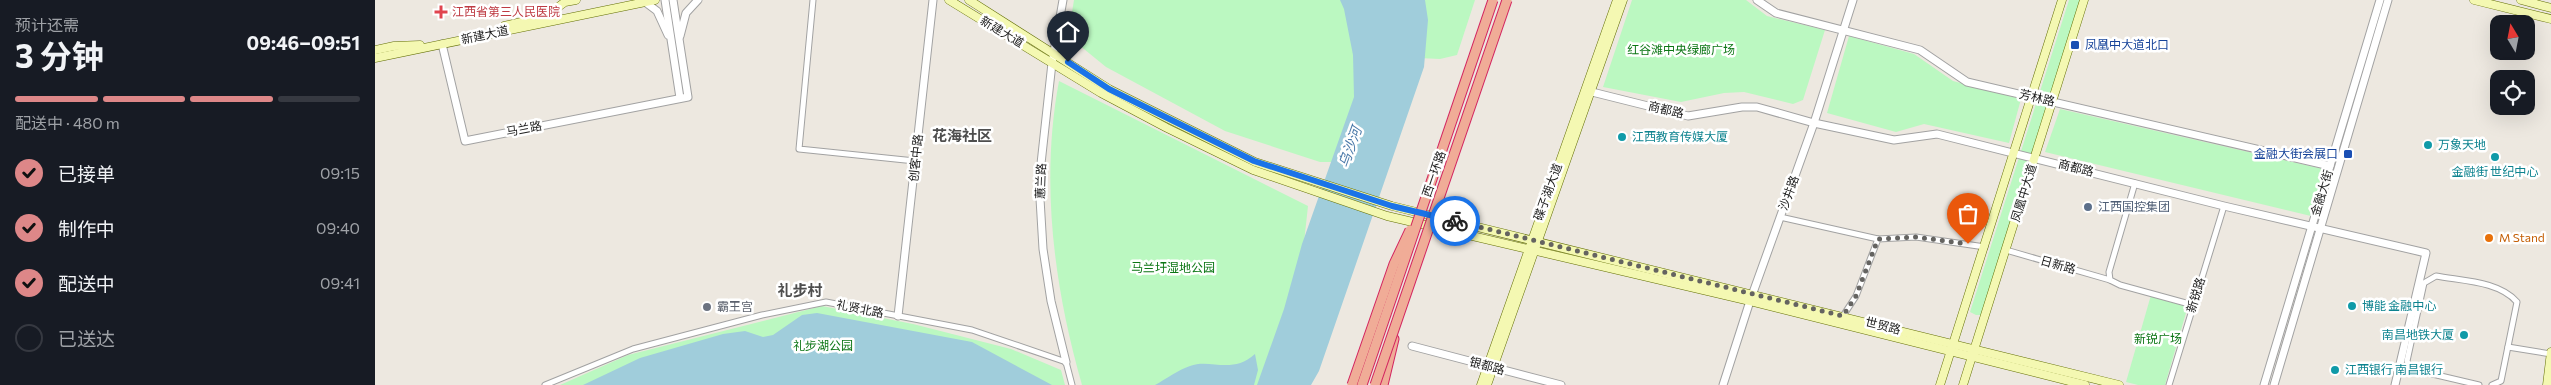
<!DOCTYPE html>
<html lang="zh">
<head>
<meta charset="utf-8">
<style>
  :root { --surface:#171b24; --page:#20242c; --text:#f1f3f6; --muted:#9ea1a6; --line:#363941; --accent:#dd8788 }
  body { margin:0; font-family:Commissioner,"Noto Sans SC",sans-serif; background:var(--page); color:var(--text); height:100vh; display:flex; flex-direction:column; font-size:19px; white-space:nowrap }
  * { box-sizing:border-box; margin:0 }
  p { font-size:16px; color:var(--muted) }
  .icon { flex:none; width:28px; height:28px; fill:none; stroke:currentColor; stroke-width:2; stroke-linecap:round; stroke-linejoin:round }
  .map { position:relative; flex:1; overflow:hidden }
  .details { display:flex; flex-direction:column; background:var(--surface); width:375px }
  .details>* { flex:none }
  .needle { width:32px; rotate:350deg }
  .controls { position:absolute; left:2115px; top:15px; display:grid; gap:10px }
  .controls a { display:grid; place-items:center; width:45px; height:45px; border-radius:10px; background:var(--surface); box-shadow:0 5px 20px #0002; font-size:25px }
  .pin { position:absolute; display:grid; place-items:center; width:42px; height:42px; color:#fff; margin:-51px -21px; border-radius:50% 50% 50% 0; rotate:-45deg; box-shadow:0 0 5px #0007 }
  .pin .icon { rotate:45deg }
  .courier { position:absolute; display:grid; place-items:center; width:50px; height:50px; margin:-25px; border:4px solid #1a73e8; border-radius:50%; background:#fff; color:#222; box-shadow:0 1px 6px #0007 }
  .overview em { font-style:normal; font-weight:700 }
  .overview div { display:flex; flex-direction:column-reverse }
  .overview { display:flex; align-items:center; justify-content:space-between; height:85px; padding:0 15px }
  h1 { font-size:32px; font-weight:700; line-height:38px }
  .bar { display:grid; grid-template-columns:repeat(4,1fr); gap:8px 5px; align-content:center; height:60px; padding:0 15px }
  .bar i { height:6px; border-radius:4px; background:var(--line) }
  .bar .active { background:var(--accent) }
  .bar p { grid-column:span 4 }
  ol { padding:0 15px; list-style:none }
  li { display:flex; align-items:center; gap:15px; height:55px }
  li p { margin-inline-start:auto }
  li .icon { padding:5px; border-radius:50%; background:var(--accent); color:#111; stroke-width:4 }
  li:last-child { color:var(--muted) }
  li i { width:28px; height:28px; border:2px solid var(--line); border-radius:50% }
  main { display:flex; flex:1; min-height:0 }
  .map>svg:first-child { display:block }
  .park { fill:#bbf8c1 }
  .water { fill:#a0cddb }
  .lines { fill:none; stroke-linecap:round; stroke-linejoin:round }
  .minor-casing { stroke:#a2a2a2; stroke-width:7 }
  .tertiary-casing { stroke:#a2a2a2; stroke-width:9 }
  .secondary-casing { stroke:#626e05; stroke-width:9 }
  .trunk-casing { stroke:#d3245f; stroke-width:11 }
  .minor { stroke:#fff; stroke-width:5 }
  .tertiary { stroke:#fff; stroke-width:7 }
  .secondary { stroke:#f4f8b2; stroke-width:8 }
  .trunk { stroke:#f0ac97; stroke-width:9 }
  .trunk-bridge-casing { stroke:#d3245f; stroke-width:11; stroke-linecap:butt }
  .trunk-bridge { stroke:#f0ac97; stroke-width:9 }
  .done { stroke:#646360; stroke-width:5; stroke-dasharray:0 9 }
  .route { stroke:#1a73e8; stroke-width:6 }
  .health-dot { fill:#e0444e; stroke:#fff; stroke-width:2 }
  .transit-dot { fill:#1a4fb4; stroke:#fff; stroke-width:2 }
  .culture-dot { fill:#0f9aa8; stroke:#fff; stroke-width:2 }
  .service-dot { fill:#5c6f8a; stroke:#fff; stroke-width:2 }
  .food-dot { fill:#e8710a; stroke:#fff; stroke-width:2 }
  .worship-dot { fill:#6b7280; stroke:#fff; stroke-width:2 }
  .labels { text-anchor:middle; stroke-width:5; stroke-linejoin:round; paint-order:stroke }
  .health-label { font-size:12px; fill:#be3a42; stroke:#fff; text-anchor:start }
  .street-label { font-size:12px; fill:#1b1b1b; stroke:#fff }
  .transit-label { font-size:12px; fill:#164399; stroke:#fff; text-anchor:start }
  .park-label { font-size:12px; fill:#0c7615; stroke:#fff }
  .culture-label { font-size:12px; fill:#0d838f; stroke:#fff; text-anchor:start }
  .service-label { font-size:12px; fill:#4e5e75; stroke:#fff; text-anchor:start }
  .food-label { font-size:12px; fill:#c56008; stroke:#fff; text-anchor:start }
  .worship-label { font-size:12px; fill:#5b616d; stroke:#fff; text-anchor:start }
  .water-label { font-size:14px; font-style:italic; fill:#4978a8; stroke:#fff }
  .quarter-label { font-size:15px; font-weight:bold; fill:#4e4e4e; stroke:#fff }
</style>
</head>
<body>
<main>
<section class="details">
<div class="overview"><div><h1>3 分钟</h1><p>预计还需</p></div><em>09:46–09:51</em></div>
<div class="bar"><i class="active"></i><i class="active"></i><i class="active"></i><i></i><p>配送中 · 480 m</p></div>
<ol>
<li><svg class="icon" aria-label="check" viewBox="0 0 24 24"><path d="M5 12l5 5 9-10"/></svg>已接单<p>09:15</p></li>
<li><svg class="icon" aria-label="check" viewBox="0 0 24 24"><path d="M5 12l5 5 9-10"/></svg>制作中<p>09:40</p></li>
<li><svg class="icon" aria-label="check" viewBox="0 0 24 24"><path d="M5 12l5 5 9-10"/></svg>配送中<p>09:41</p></li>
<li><i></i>已送达</li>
</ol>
</section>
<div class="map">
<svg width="2176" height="385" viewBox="0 0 2176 385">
  <rect width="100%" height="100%" fill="#ede8e0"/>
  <g class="park">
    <polygon points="699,0 970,0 987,68 965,162 945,162 850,131 731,67 693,36"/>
    <polygon points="1038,0 1100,0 1082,55 1065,59 1044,58"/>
    <polygon points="1257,0 1371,0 1392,16 1450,30 1428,100 1418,104 1369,92 1349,93 1306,102 1228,87"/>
    <polygon points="1694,0 1707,0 1607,315 1601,315 1595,312"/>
    <polygon points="1474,36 1539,54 1578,81 1646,99 1634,143 1549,124 1521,132 1452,113"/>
    <path d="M684 81 933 206 927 261 886 385H707C679 287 665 182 684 81Z"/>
    <polygon points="1685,109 1948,169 1936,216 1670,152"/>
    <polygon points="1776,295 1813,306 1790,385 1763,385 1751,382"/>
    <polygon points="447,306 538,324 636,349 686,370 690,385 185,385 253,355"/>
  </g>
  <g class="water">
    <polygon points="965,0 1050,0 1053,20 1049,67 944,371 936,385 882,385 909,309 927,244 979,97 978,55 969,9"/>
    <polygon points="442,313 597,342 677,385 208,385 265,358 348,334 370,331 388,337 398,335 427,315"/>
    <path d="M880 354 883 370 879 385H780C791 379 803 370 815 366 835 358 857 375 880 354Z"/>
  </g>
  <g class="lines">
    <g class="minor-casing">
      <g id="minor">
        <polyline points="438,0 424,149 540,161"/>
        <polyline points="1760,183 1734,272 1735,280 1745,285 1818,305"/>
        <polyline points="1405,217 1503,239"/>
        <polyline points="1631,250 1735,280"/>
        <polyline points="1468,316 1481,296 1503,239 1541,237 1610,247"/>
        <polyline points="2133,347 2176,354"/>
        <polyline points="170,385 258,349 387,315 451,302 597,330 691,362 697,385"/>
        <polyline points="1794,385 1849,206"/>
        <path d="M2104 385 2036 369 2032 361 2049 283 2061 276C2087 281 2124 281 2142 302L2126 381 2117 385"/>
      </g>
    </g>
    <g class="tertiary-casing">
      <g id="tertiary">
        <polyline points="290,0 305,98"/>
        <polyline points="688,0 677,63 664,182 668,249 676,301 691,362"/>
        <polyline points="1382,0 1401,13 1545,50 1592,82 1955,166"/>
        <polyline points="270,2 282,11 293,35"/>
        <polyline points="305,36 311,13 323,0"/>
        <polyline points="67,44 90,141 313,97 298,0"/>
        <polyline points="1217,92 1313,116 1367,107 1382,107 1439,123 1519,140 1562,134 1849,206 2051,253 2020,385"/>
        <polyline points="523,316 558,0"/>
        <polyline points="1037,346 1186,385"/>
        <polyline points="1348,385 1375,301 1439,123 1478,0"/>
        <polyline points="1889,385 2005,0"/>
        <polyline points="1899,385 2013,0"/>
      </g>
    </g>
    <g class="secondary-casing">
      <g id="secondary">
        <polyline points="574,0 726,93 792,128 878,170 1012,216 1375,301 1710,385"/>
        <polyline points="594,0 734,89 880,162 1017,206 1744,385"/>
        <polyline points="2099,0 2176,19"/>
        <polyline points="2146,0 2176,8"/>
        <polyline points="129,26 171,16 190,2 201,0"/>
        <polyline points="0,50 19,46 45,45"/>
        <polyline points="0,58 280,0"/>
        <polyline points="1106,385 1242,0"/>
        <polyline points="1112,385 1248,0"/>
        <polyline points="1565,385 1687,0"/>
        <polyline points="1588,385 1709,0"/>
        <polyline points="2172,385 2176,352"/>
      </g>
    </g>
    <g class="trunk-casing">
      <polyline id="trunk" points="1008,385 1019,339"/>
    </g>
    <use href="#minor" class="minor"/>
    <use href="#tertiary" class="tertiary"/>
    <use href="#secondary" class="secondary"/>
    <use href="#trunk" class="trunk"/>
    <g class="trunk-bridge-casing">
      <g id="trunk-bridge">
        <polyline points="977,385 1019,264 1035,230"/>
        <polyline points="987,385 1118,0"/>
        <polyline points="1000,385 1132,0"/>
      </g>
    </g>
    <use href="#trunk-bridge" class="trunk-bridge"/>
  </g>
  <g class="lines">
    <polyline class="done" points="1080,221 1468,316 1481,296 1503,239 1541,237 1593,244"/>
    <polyline class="route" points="693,62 734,89 879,161 1017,206 1080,221"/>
  </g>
  <path class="health-dot" d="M63.5 4.5h5v5h5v5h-5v5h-5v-5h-5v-5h5z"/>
  <g class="transit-dot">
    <rect x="1695" y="40" width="10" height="10" rx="2.5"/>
    <rect x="1968" y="149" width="10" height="10" rx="2.5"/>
  </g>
  <g class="culture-dot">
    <circle cx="1247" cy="137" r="5"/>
    <circle cx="2053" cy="145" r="5"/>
    <circle cx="2120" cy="157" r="5"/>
    <circle cx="1977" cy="306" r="5"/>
    <circle cx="2089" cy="335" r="5"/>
    <circle cx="1960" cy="370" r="5"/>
  </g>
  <circle class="service-dot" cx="1713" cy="207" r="5"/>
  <circle class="food-dot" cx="2114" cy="238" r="5"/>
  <circle class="worship-dot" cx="332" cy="307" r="5"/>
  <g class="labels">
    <g class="health-label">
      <text x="77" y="16">江西省第三人民医院</text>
    </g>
    <g class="street-label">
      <text transform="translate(627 32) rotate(31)" y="4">新建大道</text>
      <text transform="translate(110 35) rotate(-12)" y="4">新建大道</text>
      <text transform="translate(1662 98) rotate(13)" y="4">芳林路</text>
      <text transform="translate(1291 110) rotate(13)" y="4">商都路</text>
      <text transform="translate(149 129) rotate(-11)" y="4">马兰路</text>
      <text transform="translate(541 158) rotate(-84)" y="4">创客中路</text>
      <text transform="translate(1701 168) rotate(14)" y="4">商都路</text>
      <text transform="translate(1059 174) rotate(-71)" y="4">西一环路</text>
      <text transform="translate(666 181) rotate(-88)" y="4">蕙兰路</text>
      <text transform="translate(1173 192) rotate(-70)" y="4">碟子湖大道</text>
      <text transform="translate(1414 193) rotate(-70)" y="4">沙井路</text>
      <text transform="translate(1649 193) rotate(-73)" y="4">凤凰中大道</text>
      <text transform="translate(1947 193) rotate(-73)" y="4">金融大街</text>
      <text transform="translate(1683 265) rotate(16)" y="4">日新路</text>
      <text transform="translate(1821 295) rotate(-73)" y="4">新锐路</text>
      <text transform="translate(485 309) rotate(11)" y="4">礼贤北路</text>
      <text transform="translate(1508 326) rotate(14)" y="4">世贸路</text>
      <text transform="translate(1112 366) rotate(15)" y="4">银都路</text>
    </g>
    <g class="transit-label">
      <text x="1710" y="49">凤凰中大道北口</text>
      <text x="1963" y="158" text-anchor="end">金融大街会展口</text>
    </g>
    <g class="park-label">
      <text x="1306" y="54">红谷滩中央绿廊广场</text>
      <text x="798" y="272">马兰圩湿地公园</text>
      <text x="1783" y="343">新锐广场</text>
      <text x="448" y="350">礼步湖公园</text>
    </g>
    <g class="culture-label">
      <text x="1257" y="141">江西教育传媒大厦</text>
      <text x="2063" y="149">万象天地</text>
      <text x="2120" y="176" text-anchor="middle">金融街 世纪中心</text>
      <text x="1987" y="310">博能 金融中心</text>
      <text x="2079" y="339" text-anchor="end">南昌地铁大厦</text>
      <text x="1970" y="374">江西银行 南昌银行</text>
    </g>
    <g class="service-label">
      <text x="1723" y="211">江西国控集团</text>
    </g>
    <g class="food-label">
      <text x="2124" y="242">M Stand</text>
    </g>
    <g class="worship-label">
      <text x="342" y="311">霸王宫</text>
    </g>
    <g class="water-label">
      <text transform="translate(975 147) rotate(-70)" y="5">乌沙河</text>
    </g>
    <g class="quarter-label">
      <text x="587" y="141">花海社区</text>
      <text x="425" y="296">礼步村</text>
    </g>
  </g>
</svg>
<div class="controls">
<a><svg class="needle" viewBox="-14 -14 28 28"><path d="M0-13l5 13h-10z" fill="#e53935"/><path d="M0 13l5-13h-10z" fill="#9ea1a6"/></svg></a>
<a><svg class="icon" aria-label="locate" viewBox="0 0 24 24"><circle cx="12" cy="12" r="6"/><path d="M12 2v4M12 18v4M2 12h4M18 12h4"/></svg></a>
</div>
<div class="pin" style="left:1593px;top:244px;background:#ea580c"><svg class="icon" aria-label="bag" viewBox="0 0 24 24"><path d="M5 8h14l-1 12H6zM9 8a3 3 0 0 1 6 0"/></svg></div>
<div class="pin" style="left:693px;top:62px;background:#1f2937"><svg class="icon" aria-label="home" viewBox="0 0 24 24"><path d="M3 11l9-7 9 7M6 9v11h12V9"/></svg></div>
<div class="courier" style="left:1080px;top:221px"><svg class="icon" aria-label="bike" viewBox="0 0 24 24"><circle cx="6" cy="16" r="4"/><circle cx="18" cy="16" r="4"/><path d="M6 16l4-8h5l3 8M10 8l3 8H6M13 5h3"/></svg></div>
</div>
</main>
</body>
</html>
